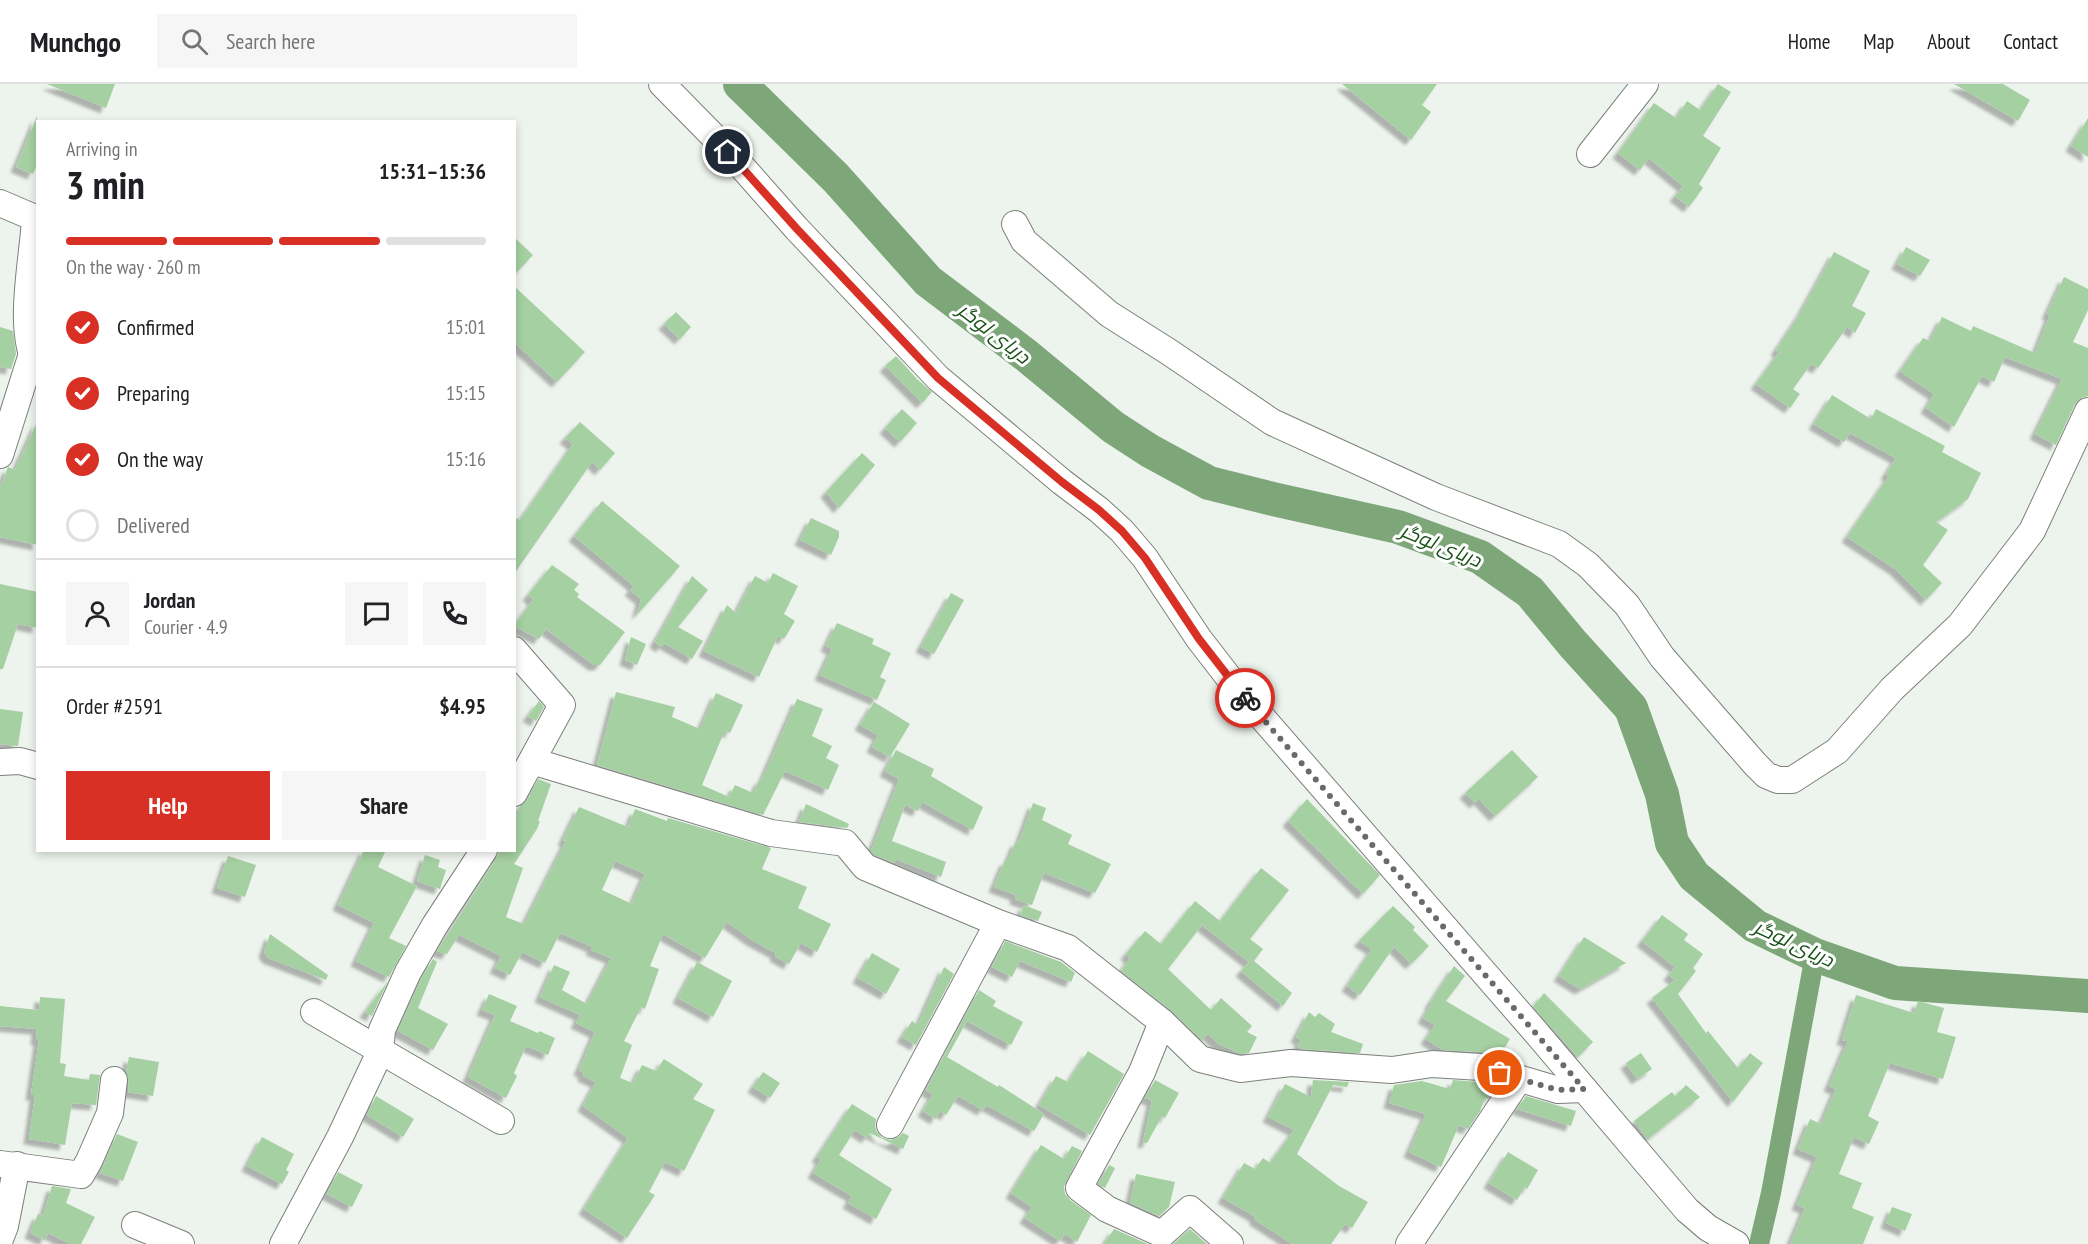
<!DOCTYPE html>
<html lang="en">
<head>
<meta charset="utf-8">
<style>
  :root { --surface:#fff; --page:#f6f6f6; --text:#202124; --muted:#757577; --line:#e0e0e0; --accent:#d93025 }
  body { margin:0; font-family:"PT Sans Narrow",Cairo,sans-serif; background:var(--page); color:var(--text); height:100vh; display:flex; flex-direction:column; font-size:22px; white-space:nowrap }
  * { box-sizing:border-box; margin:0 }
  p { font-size:20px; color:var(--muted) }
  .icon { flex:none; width:33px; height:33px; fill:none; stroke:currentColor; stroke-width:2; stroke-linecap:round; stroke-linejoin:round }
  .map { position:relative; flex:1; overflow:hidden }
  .panel { position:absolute; left:36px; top:36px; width:480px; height:732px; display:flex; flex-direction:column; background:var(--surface); border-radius:0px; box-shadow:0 3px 9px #0003 }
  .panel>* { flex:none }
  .pin { position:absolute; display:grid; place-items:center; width:51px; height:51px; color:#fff; margin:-26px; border:3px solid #fff; border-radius:50%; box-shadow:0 2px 6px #0007 }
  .courier { position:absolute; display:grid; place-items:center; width:60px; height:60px; margin:-30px; border:4px solid #d93025; border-radius:50%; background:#fff; color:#222; box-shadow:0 2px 8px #0007 }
  .overview em { font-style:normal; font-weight:600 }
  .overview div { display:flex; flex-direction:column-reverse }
  .overview { display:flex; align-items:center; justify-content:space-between; height:102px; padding:0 30px }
  h1 { font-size:39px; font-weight:600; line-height:45px }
  .bar { display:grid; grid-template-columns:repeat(4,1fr); gap:9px 6px; align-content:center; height:72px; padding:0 30px }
  .bar i { height:8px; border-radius:4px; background:var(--line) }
  .bar .selected { background:var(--accent) }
  .bar p { grid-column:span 4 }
  .line { display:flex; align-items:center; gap:15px; padding:0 30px; border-top:2px solid var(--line) }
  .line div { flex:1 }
  .round { display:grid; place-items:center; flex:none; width:63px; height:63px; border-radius:0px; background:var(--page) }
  ol { padding:0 30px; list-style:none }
  li { display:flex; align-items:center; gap:18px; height:66px }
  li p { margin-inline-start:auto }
  li .icon { padding:6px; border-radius:50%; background:var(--accent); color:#fff; stroke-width:4 }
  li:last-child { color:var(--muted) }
  li i { width:33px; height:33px; border:3px solid var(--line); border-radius:50% }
  .button { display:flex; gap:12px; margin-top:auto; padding:12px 30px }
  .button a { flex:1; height:69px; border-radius:0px; background:var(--accent); color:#fff; font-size:24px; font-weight:600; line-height:69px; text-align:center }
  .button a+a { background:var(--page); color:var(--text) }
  header { display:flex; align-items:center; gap:36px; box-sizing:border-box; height:84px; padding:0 30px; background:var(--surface); border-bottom:2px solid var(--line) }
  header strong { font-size:28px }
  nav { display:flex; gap:33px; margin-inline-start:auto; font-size:21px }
  .search { width:420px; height:54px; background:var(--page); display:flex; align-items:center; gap:15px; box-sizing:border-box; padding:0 21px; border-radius:0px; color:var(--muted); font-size:22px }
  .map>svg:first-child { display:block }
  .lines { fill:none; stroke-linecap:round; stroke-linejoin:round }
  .canal { stroke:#7da679; stroke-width:20 }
  .river { stroke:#7da679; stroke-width:34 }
  .building { fill:#a5d0a2; fill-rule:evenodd; filter:url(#shadow) }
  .minor-casing { stroke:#7b807a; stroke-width:28 }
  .minor { stroke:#fff; stroke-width:26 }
  .done { stroke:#686c68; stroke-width:6; stroke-dasharray:0 10.8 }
  .route { stroke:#d93025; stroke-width:8 }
  .labels { text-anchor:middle; stroke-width:6; stroke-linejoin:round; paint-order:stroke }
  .water-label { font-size:20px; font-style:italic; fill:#185217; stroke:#fff }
</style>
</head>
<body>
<header>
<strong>Munchgo</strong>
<div class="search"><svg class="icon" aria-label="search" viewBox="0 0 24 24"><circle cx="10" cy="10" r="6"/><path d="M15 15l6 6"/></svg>Search here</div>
<nav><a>Home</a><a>Map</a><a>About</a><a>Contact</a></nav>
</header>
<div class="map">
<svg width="2088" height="1160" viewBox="0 0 2088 1160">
  <defs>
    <filter id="shadow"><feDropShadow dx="-5.5" dy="5.5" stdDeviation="1.5" flood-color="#0004"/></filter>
  </defs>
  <rect width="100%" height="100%" fill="#edf3ed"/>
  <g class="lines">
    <polyline class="canal" points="1759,1160 1771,1109 1815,871"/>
    <polyline class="river" points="740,0 836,94 928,197 1027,272 1113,343 1150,367 1209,399 1273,415 1398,443 1480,473 1530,508 1573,560 1631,624 1662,710 1672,759 1694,792 1755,842 1815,871 1895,899 2088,912"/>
  </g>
  <g class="building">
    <polygon points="47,0 115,0 106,24"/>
    <polygon points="1342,0 1437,0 1422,21 1431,28 1411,56"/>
    <polygon points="1718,0 1731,8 1703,52 1721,64 1699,100 1703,104 1689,123 1675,112 1683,102 1649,74 1640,86 1618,69 1654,19 1676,34 1687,17 1700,26"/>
    <polygon points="1954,0 2003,0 2030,16 2018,37"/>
    <polygon points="37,32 38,79 33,90 16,83"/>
    <polygon points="2088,34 2088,73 2071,62"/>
    <polygon points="514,153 533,171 514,191"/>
    <polygon points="1906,163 1930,176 1920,192 1897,180"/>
    <polygon points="1834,168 1870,187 1852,222 1866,229 1855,249 1847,243 1818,284 1811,280 1793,305 1800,310 1790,324 1756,300 1779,268 1776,266 1801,228"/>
    <polygon points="2064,193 2088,205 2088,226 2073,258 2088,264 2088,312 2080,314 2075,320 2056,361 2035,350 2062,295 2005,273 1994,298 1982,292 1954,343 1926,324 1934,310 1900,287 1923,254 1930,257 1942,233 1971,247 1973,242 2035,269 2050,231 2047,230"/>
    <polygon points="514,202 585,268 557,298 514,258"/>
    <polygon points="676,228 691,243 680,255 664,240"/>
    <polygon points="0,243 13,247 16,270 11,285 0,283"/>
    <polygon points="896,272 917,295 932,308 922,319 885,282"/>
    <polygon points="1832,311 1871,335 1876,325 1945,362 1942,368 1981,389 1968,415 1936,438 1948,446 1923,481 1942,499 1926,516 1895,485 1847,453 1889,392 1886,390 1896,374 1850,349 1844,358 1814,340"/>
    <polygon points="902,325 917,339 900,358 885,344"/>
    <polygon points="38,336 38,461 0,453 0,404 8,383 15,386"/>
    <polygon points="580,338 615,369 600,386 592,378 514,490 514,433 520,436 573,360 565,354"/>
    <polygon points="862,369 875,381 839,424 826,408"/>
    <polygon points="602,417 680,482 637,531 641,515 630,506 634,502 574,452"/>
    <polygon points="811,434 839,447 839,453 831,471 800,456"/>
    <polygon points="552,481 579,500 574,506 579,510 577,513 625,548 600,581 594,581 546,545 539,555 514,542 533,516 528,511"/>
    <polygon points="773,489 798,502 784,530 795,537 784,555 778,552 759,593 704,567 727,521 736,529 755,492 768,499"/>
    <polygon points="692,492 708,506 678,543 703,557 692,575 664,559 661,563 655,558"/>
    <polygon points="0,500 38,508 38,544 18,540 3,585 0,585"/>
    <polygon points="951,509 964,516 934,570 921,563"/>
    <polygon points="837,539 874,555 872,560 891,569 880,593 886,596 877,616 820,591 832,565 826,562"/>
    <polygon points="631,553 646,560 637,581 625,576"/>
    <polygon points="616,608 675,623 672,633 700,645 716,609 743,621 730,649 725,646 702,701 729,713 735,701 753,709 760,695 762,696 797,615 823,625 812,652 832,662 826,674 839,681 828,706 785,687 763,731 597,681"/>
    <polygon points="539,617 544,623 536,637 528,632"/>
    <polygon points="874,618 910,640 890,673 872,663 878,651 860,641"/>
    <polygon points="0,625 23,628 18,662 0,660"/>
    <polygon points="896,666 934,685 931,692 983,723 973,746 922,718 918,727 905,721 892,757 946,778 941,793 896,775 894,779 874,771 871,767 899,695 885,687"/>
    <polygon points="1512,666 1538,693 1495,732 1479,715 1475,719 1465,709"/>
    <path d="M538 695 551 700 538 737H540L537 745 514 780 523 784 506 833 524 840 566 757 563 756 579 723 628 743 635 725 667 737 668 734 771 764 762 785 807 803 798 824 831 840 817 868 801 859 789 880 775 872 776 869 752 856 727 838 705 874 663 850 650 882 659 885 645 925 641 923 624 957 632 961 620 994 633 999 642 981 656 987 664 975 703 1000 693 1015 715 1026 684 1087 665 1078 649 1108 655 1111 627 1154 584 1125 628 1054 583 1022 596 998 583 992 584 989 579 986 595 948 576 939 580 931 540 913 554 881 570 888 562 906 587 920 611 874 591 866 593 863 560 849 545 879 522 868 510 891 495 884 501 872 459 851 447 870 437 867 497 774 499 766H514V738L520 722 527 716ZM615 777 645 790 632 820 602 806Z"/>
    <polygon points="1307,715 1380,791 1363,810 1288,737"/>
    <polygon points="1033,719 1046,724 1042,736 1072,751 1068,760 1111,780 1095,809 1044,789 1032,821 1015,815 1016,811 994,803 1005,776 1008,777 1016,757 1019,758"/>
    <polygon points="806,720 849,740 847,744 799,738"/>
    <polygon points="364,766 386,766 378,783 417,802 389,854 406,862 389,893 356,877 374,839 338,821"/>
    <polygon points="425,771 440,776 438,783 446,786 440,805 417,797"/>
    <polygon points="228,772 256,781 245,813 217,804"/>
    <polygon points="1261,784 1289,806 1250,855 1263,865 1254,877 1292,909 1283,922 1241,887 1249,878 1202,841 1168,885 1211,926 1221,914 1252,942 1247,948 1257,953 1249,969 1241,970 1217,959 1208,950 1202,956 1171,926 1121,887 1130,874 1126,870 1145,847 1161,860 1195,817 1220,837"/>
    <polygon points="1024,821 1042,828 1038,837 1020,831"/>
    <polygon points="1393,822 1415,843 1413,846 1429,862 1411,880 1394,863 1360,911 1347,902 1372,865 1359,857"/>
    <polygon points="1662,831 1688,850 1684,856 1703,870 1693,884 1696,887 1678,910 1706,949 1708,947 1738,984 1750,969 1763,979 1733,1018 1652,914 1675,896 1669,891 1675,883 1642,857"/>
    <polygon points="270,850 328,891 326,896 268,874 264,868"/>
    <polygon points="1584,853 1626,879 1580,905 1559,892"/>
    <polygon points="1005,857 1061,878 1075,889 1071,898 1020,877 1012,893 992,883"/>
    <polygon points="872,869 900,885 886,910 858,894"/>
    <polygon points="433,875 437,878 418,924 448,940 433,966 398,947 421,895"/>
    <polygon points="697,878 732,897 713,933 678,914"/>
    <polygon points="1454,882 1465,892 1446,917 1510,955 1499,973 1482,968 1443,966 1426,955 1435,941 1423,934 1431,920 1430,919"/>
    <polygon points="944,883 954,890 916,961 902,953 912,937 918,941"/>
    <polygon points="388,897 372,932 365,928"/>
    <polygon points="979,906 996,917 993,922 1023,938 1011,961 967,937 947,973 998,1003 999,1001 1044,1030 1034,1047 986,1021 983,1026 958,1012 946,1031 940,1027 936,1035 923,1027 933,1010 926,1006"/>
    <polygon points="1544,909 1593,958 1578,973 1533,923"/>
    <polygon points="489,910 517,922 510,937 538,949 539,947 555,954 548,971 526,962 514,989 517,992 506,1014 468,993 495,931 482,926"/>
    <polygon points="1856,911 1914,929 1918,917 1944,924 1937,948 1956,953 1943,995 1890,979 1868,1032 1879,1038 1869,1060 1854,1053 1839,1090 1862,1099 1852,1124 1874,1133 1863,1160 1790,1160 1805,1124 1797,1121 1817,1073 1798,1065 1810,1035 1821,1040 1836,1005 1829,1002 1848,957 1842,956"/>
    <polygon points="40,913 65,915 60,979 66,980 64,992 89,996 90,990 100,991 96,1021 72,1019 65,1061 29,1055 35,1011 31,1011 39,956 36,956 37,945 0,942 0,922 39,926"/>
    <polygon points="1309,928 1315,933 1319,929 1335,940 1331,948 1363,960 1360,969 1302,965 1297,962 1301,956 1296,953"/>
    <polygon points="1088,967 1124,990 1090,1051 1039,1021 1056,992 1068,998"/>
    <polygon points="1641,969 1652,985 1637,995 1626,979"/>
    <polygon points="129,973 159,978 153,1012 128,1008 129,997 126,988"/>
    <polygon points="763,988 780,999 770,1014 753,1003"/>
    <polygon points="1155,996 1179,1009 1165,1034 1162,1032 1147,1059 1143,1058 1152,1016 1145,1014"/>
    <polygon points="1313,996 1349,998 1347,1003 1333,1001 1297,1070 1339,1102 1368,1118 1352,1144 1345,1140 1331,1160 1292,1160 1254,1135 1256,1133 1223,1114 1244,1079 1255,1085 1263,1074 1270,1079 1294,1046 1268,1033 1285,1000 1311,1013"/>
    <polygon points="1453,996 1478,998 1496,1003 1488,1015 1485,1014 1480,1027 1468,1045 1459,1041 1441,1083 1409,1068 1426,1030 1389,1019 1394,1001 1422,997 1450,1005"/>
    <polygon points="1686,1001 1700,1013 1648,1055 1634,1037 1672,1008 1675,1012"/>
    <polygon points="376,1012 414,1035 403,1053 367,1031"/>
    <polygon points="1526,1012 1576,1027 1571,1042 1517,1025"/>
    <polygon points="852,1020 876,1035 875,1042 877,1048 882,1054 891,1056 898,1053 903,1049 909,1052 903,1065 870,1049 867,1054 855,1046 839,1071 892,1105 876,1135 848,1119 852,1112 813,1089 821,1075 817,1073"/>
    <polygon points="117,1050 138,1058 123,1097 100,1089"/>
    <polygon points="262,1053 294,1070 286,1086 289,1088 282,1100 247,1082"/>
    <polygon points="1041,1061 1064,1075 1072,1062 1082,1067 1064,1103 1065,1110 1070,1116 1091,1131 1077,1158 1065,1150 1060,1157 1025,1134 1032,1123 1011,1109"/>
    <polygon points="1508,1068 1538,1086 1527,1105 1525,1103 1517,1116 1489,1099"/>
    <polygon points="1109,1081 1115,1084 1105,1104 1098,1100"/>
    <polygon points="338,1088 363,1101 352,1123 327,1110"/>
    <polygon points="1136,1090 1175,1098 1169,1123 1159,1132 1130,1119"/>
    <polygon points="52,1102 71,1105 66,1119 95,1133 81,1160 70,1160 48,1149 45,1156 30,1149 38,1130 43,1132"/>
    <polygon points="1892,1123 1912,1130 1905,1147 1886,1139"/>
    <polygon points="1114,1145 1148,1160 1104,1160"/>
    <polygon points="1190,1145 1207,1160 1173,1160"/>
  </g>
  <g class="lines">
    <g class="minor-casing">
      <g id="minor">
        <polyline points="662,0 728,67 797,145 938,294 1062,398 1099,426 1122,447 1145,474 1199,555 1240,608 1534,946 1687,1126 1708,1144 1736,1160"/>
        <polyline points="1590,70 1645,0"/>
        <path d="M0 119 35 134C33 178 16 246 38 285"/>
        <polyline points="1015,140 1024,157 1109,230 1169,268 1272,338 1436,413 1559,460 1588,481 1627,521 1662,573 1755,680 1766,691 1778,696 1792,696 1837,667 1892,605 1960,541 2032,447 2088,327"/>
        <polyline points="0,371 31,273"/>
        <polyline points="514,566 562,621 514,709"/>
        <polyline points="532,677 771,749 845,759 865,783 998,839 1068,864 1162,938 1200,975 1240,985 1291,979 1392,986 1432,980 1481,983 1558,1006 1584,1005"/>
        <polyline points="0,678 20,677 38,682"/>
        <polyline points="314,928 501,1037"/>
        <polyline points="1162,938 1142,988 1079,1104 1107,1125 1162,1150 1190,1125 1230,1160"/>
        <polyline points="890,1041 998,839"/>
        <polyline points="0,1080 81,1091 89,1077 110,1029 114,996"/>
        <polyline points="135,1141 181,1160"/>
        <polyline points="0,1155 5,1142 17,1081"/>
        <polyline points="283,1160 340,1053 380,968 382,946 408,888 435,841 484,766"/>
        <polyline points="1409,1160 1519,995"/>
      </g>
    </g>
    <use href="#minor" class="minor"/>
  </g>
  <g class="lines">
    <polyline class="done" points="1245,614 1584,1005 1558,1006 1500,989"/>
    <polyline class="route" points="728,68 797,145 938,294 1062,398 1099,426 1122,447 1145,474 1199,555 1245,614"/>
  </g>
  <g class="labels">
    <g class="water-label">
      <text transform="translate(994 249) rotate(38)" y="7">دریای لوگر</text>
      <text transform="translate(1441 461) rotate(22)" y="7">دریای لوگر</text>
      <text transform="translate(1794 859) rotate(25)" y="7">دریای لوگر</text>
    </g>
  </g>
</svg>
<div class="pin" style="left:1500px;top:989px;background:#ea580c"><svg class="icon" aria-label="bag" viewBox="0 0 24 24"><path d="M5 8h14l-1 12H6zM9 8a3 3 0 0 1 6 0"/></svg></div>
<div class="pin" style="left:728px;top:68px;background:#1f2937"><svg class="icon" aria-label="home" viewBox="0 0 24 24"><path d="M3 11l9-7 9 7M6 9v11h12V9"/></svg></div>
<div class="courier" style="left:1245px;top:614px"><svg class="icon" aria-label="bike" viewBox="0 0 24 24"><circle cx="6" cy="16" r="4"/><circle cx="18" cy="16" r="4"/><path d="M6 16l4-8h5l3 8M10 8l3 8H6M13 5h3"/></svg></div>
<section class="panel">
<div class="overview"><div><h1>3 min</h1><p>Arriving in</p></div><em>15:31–15:36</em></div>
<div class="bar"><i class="selected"></i><i class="selected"></i><i class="selected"></i><i></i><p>On the way · 260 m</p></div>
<ol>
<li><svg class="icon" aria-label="check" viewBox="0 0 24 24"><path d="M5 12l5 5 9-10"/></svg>Confirmed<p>15:01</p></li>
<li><svg class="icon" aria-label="check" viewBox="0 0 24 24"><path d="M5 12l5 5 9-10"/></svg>Preparing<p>15:15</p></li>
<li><svg class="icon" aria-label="check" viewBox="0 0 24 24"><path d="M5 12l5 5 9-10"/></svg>On the way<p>15:16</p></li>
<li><i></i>Delivered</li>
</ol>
<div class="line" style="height:108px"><a class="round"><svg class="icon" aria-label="person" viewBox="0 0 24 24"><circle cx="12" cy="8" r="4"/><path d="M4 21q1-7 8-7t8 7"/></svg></a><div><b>Jordan</b><p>Courier · 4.9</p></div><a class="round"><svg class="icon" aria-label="chat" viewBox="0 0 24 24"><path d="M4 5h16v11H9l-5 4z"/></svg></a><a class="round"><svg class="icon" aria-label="phone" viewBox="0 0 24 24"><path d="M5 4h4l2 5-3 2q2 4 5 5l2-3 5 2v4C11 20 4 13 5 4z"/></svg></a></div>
<div class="line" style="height:78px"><div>Order #2591</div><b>$4.95</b></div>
<div class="button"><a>Help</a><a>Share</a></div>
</section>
</div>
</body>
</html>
